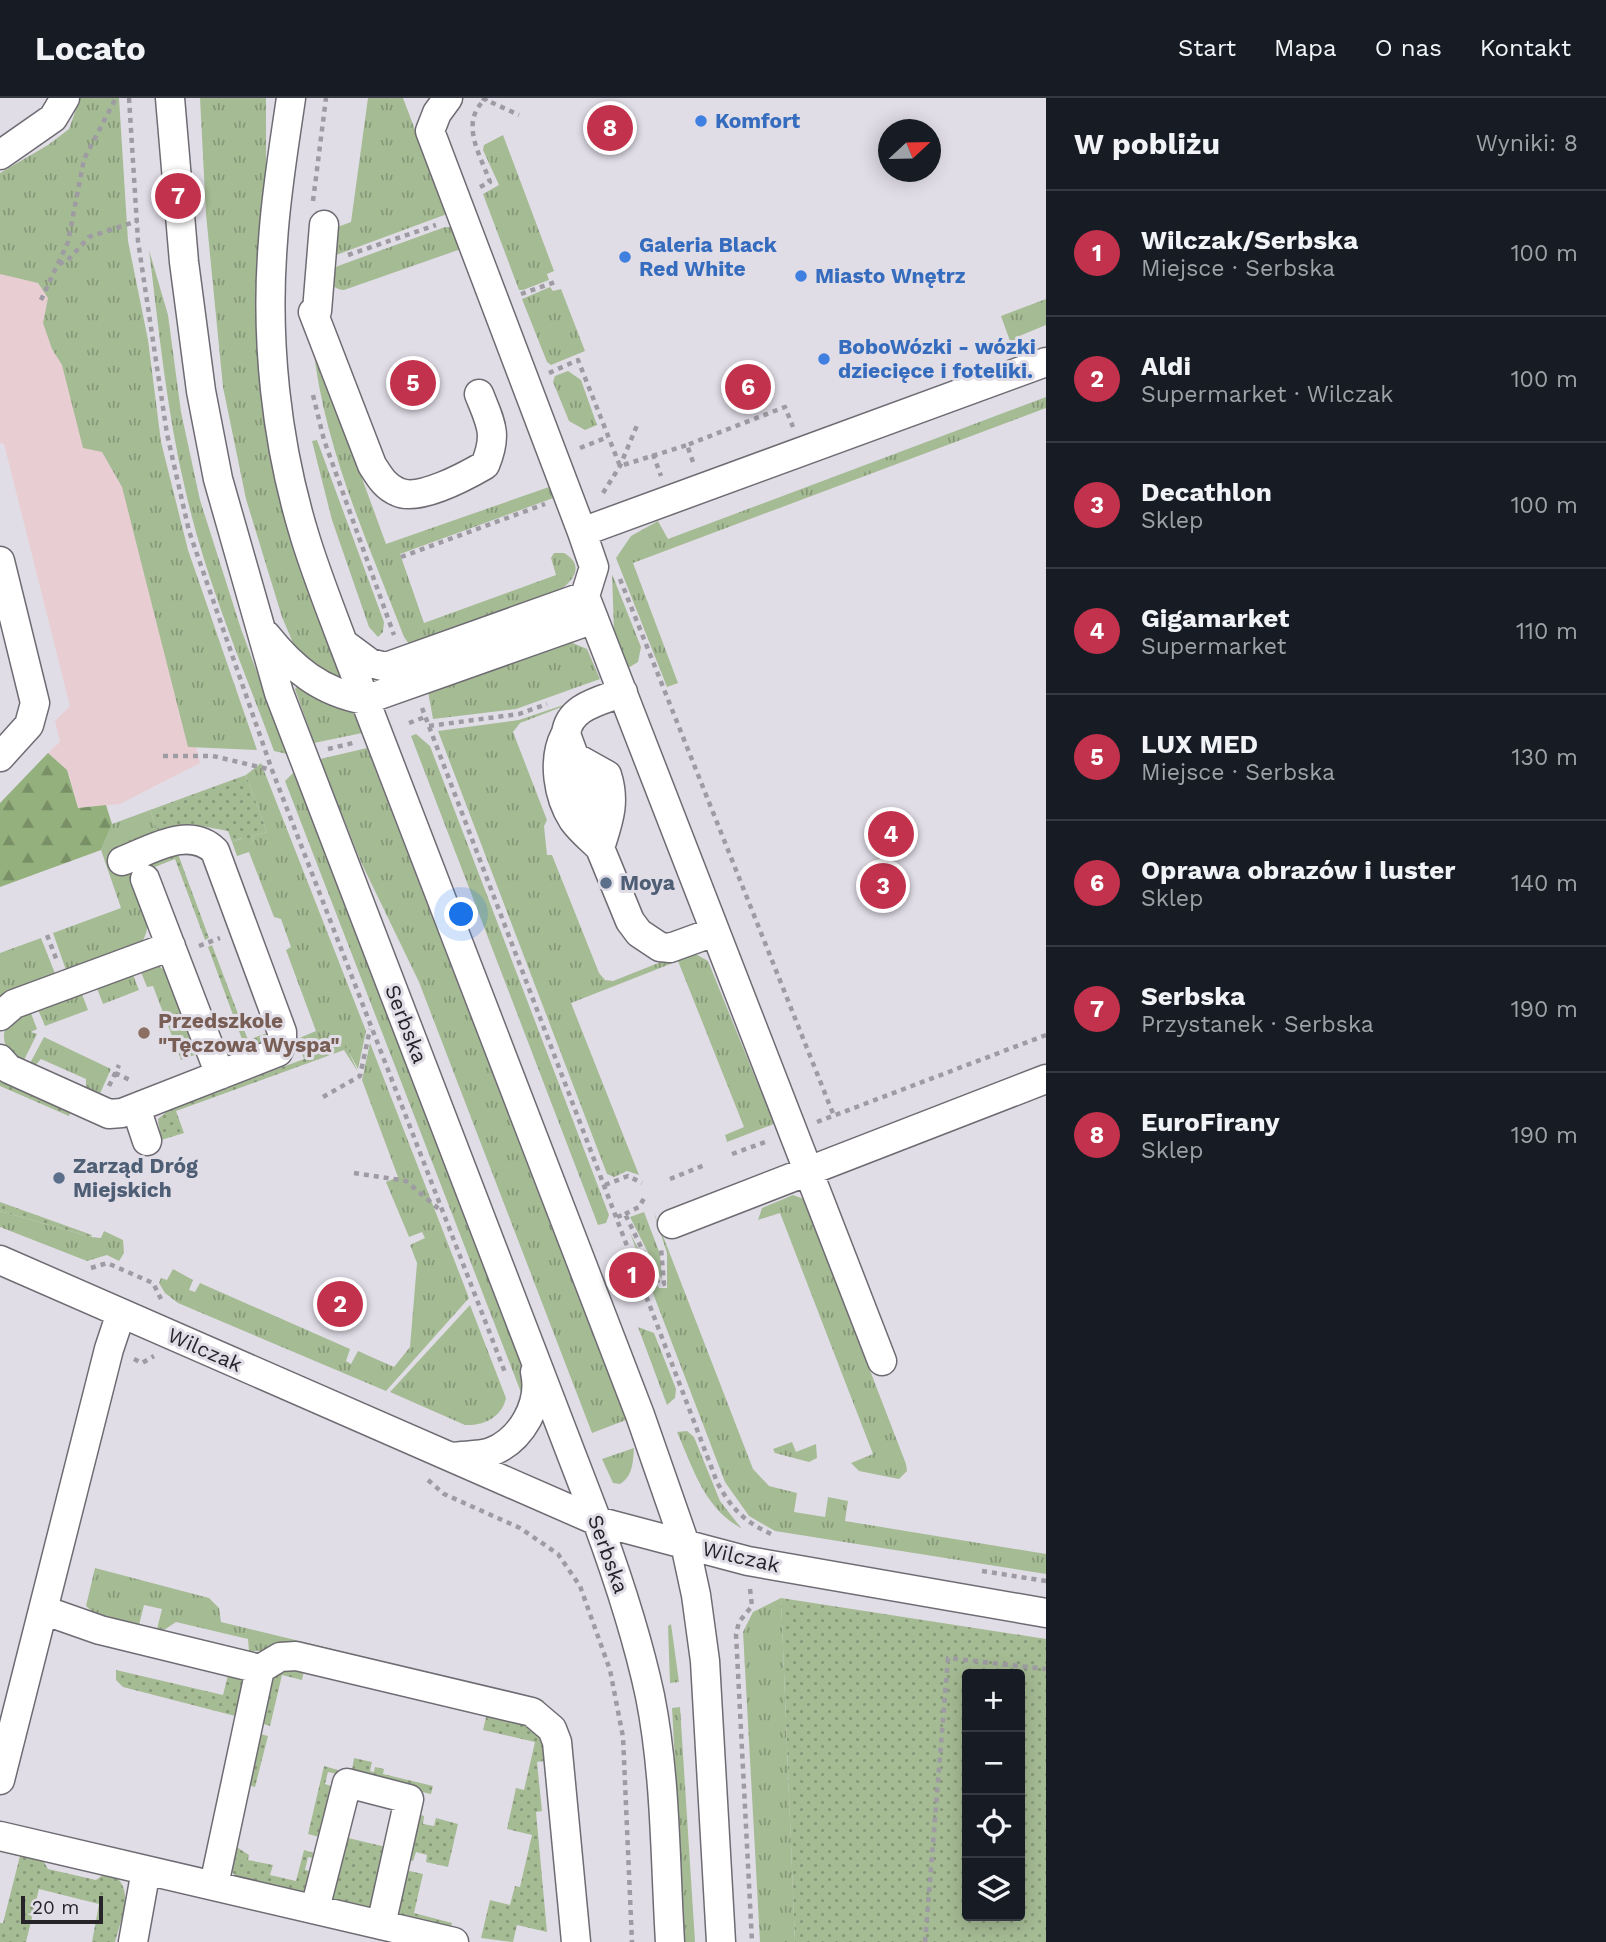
<!DOCTYPE html>
<html lang="pl">
<meta charset="utf-8">
<style>
body{margin:0;font-family:"Work Sans",sans-serif;background:#242831;color:#f1f3f6}
.controls{position:absolute;right:21px;bottom:21px;display:grid;overflow:hidden;border-radius:7px;box-shadow:0 4px 18px #0003}
.controls button{width:63px;height:63px;display:grid;place-items:center;padding:0;border:0;border-bottom:2px solid #363941;background:#171b24;color:#f1f3f6;font:35px sans-serif}
.compass{position:absolute;left:878px;top:21px;width:63px;height:63px;border-radius:50%;background:#171b24;box-shadow:0 4px 18px #0003;rotate:68deg}
.scale{position:absolute;left:21px;bottom:18px;width:82px;box-sizing:border-box;padding-left:7px;border:4px solid #262428;border-top:0;font-size:19px;line-height:24px;white-space:nowrap;color:#262428;-webkit-text-stroke:5px #e1dde7;paint-order:stroke}
.you{position:absolute;left:462px;top:817px;width:24px;height:24px;margin:-18px;border:5px solid #fff;border-radius:50%;background:#1a73e8;box-shadow:0 0 0 10px #1a73e833}
.badge{display:grid;place-items:center;width:46px;height:46px;border-radius:50%;background:#c2324d;color:#fff;font-size:23px;font-weight:700}
.pin{position:absolute;translate:-50% -50%;border:4px solid #fff;box-shadow:0 2px 7px #0006}
.list{margin:0;padding:0;list-style:none}
h2{display:flex;justify-content:space-between;align-items:center;height:91px;margin:0;padding:0 28px;font-size:30px}
h2 small{font-size:23px;font-weight:400;color:#9ea1a6}
.list li{display:grid;grid-template-columns:46px 1fr auto;gap:21px;align-items:center;box-sizing:border-box;height:126px;padding:0 28px;border-top:2px solid #363941}
.list b{display:block;font-size:26px;white-space:nowrap}
.list p{margin:0;font-size:23px;white-space:nowrap;color:#9ea1a6}
.list em{font-size:23px;font-style:normal;color:#9ea1a6}
.icon{flex:none;width:38px;height:38px;fill:none;stroke:currentColor;stroke-width:2;stroke-linecap:round;stroke-linejoin:round}
.map{position:relative;flex:none;width:1046px;height:1844px;overflow:hidden}
header{display:flex;align-items:center;gap:42px;box-sizing:border-box;height:98px;padding:0 35px;background:#171b24;border-bottom:2px solid #363941}
header strong{font-size:33px}
nav{display:flex;gap:38px;margin-inline-start:auto;font-size:24px}
main{display:flex}
aside{flex:1;background:#171b24}
.map>svg:first-child{display:block}
.industrial{fill:#e8ced2}
.grass{fill:url(#grass-tufts)}
.forest{fill:url(#forest-firs)}
.park{fill:url(#park-dots);fill-rule:evenodd}
.lines{fill:none;stroke-linecap:round;stroke-linejoin:round}
.minor-casing{stroke:#6f6b73;stroke-width:31}
.path{stroke:#9e9ba3;stroke-width:4.5;stroke-dasharray:5 5;stroke-linecap:butt}
.minor{stroke:#fff;stroke-width:28}
.shop-dot{fill:#3f7fe0;stroke:#e1dde7;stroke-width:2.5}
.service-dot{fill:#5c6f8a;stroke:#e1dde7;stroke-width:2.5}
.education-dot{fill:#8d6e63;stroke:#e1dde7;stroke-width:2.5}
.labels{text-anchor:middle;stroke-width:6;stroke-linejoin:round;paint-order:stroke}
.shop-label{font-size:21px;font-weight:bold;fill:#366cbe;stroke:#e1dde7;text-anchor:start}
.service-label{font-size:21px;font-weight:bold;fill:#4e5e75;stroke:#e1dde7;text-anchor:start}
.education-label{font-size:21px;font-weight:bold;fill:#785e54;stroke:#e1dde7;text-anchor:start}
.street-label{font-size:21px;fill:#262428;stroke:#e1dde7}
</style>
<header>
<strong>Locato</strong>
<nav><a>Start</a><a>Mapa</a><a>O nas</a><a>Kontakt</a></nav>
</header>
<main>
<div class="map">
<svg width="1046" height="1844" viewBox="0 0 1046 1844">
<defs>
<pattern id="grass-tufts" width="24" height="20" patternUnits="userSpaceOnUse" patternTransform="scale(1.75)"><rect width="24" height="20" fill="#a5bb94"/><path d="M3 7l-1-3M5 7V3M7 7l1-3M15 17l-1-3M17 17v-4M19 17l1-3" fill="none" stroke="#869879"/></pattern>
<pattern id="forest-firs" width="22" height="20" patternUnits="userSpaceOnUse" patternTransform="scale(1.75)"><rect width="22" height="20" fill="#94b07d"/><path d="M5 1l3.5 6h-7zM16 11l3.5 6h-7z" fill="#798f66"/></pattern>
<pattern id="park-dots" width="8" height="8" patternUnits="userSpaceOnUse" patternTransform="scale(1.75)"><rect width="8" height="8" fill="#a5bb94"/><path d="M2 2h.1M6 6h.1" fill="none" stroke="#869879" stroke-width="1.8" stroke-linecap="round"/></pattern>
</defs>
<rect width="100%" height="100%" fill="#e1dde7"/>
<path class="industrial" d="M0,166l36,12 26,22 67,185 71,280 -80,41 -42,4 -11,-38 -19,-17 12,-11 -5,-21 15,-15 -66,-262 -4,-1z"/>
<path class="grass" d="M80,0h39l9,143 20,99 13,102 27,108 69,200 -69,-3 -66,-260 -20,-35 -19,-4 -21,-83 -10,-16 -9,-26 5,-25 -10,-15 -38,-9v-101l48,-28 21,-16z
M200,0h66v82l25,357 49,138 -2,4 -42,-29 -14,-33 -36,-118 -23,-112 -17,-173z
M368,0h35l44,116 -119,44 4,-29 19,-7z
M503,37l51,136 -7,3 2,6 -26,10h-4l-36,-96 16,-9 -16,-35 1,-5z
M445,129h7l9,22 -117,41c-11,-1 -15,-7 -18,-17l12,-7z
M149,152l19,65 13,97 19,88 41,129 46,125 -13,-3c-31,-84 -68,-170 -88,-258 -19,-79 -27,-162 -37,-243z
M550,189l3,4 8,-2 24,62 -34,14 -4,-3 -25,-63z
M1046,201v26l-29,12 8,19 -10,-1 -14,-39z
M313,246l73,200 166,-58 4,11 -156,57 24,69 132,-48 -5,-17 3,-5h10c24,14 6,32 -11,41l-144,50 -5,-7c-36,-95 -81,-191 -91,-293z
M568,273l13,9 16,45 -12,5 -16,-9 -16,-39 2,-6z
M1046,299v11l-413,155 45,120 -11,4 -51,-129 15,-22 27,-15 10,18z
M317,342l67,182 -1,10 -5,5 -9,-10 -37,-107 -20,-79z
M612,476l29,73 -3,15 -10,6 -14,-37z
M568,543l19,8 13,30 -84,30 -83,10 -5,-28z
M297,587l56,27 9,21 -48,10 -19,-54z
M593,597l-73,28 -7,9 34,88 -3,6 3,29h5l47,118 6,7 8,1 68,-27 11,-2 16,9 66,163 -47,18 -2,-7 19,-8 -66,-166 -107,42 68,172 -12,-4 -13,6 -7,-3 -169,-443 81,-11z
M416,636l14,12 179,469 -3,8 -8,2 -187,-489z
M367,650l259,672 -34,13 -173,-451 -59,-122 -40,-101z
M261,665l105,268 -8,38 -13,-24 -41,14 -7,-20 19,-8 -30,-81 5,-3 -10,-28 -7,-2 -25,-65 -12,4 -5,-14 11,-4 2,6 8,-2 -1,-6 15,-4 -21,-57z
M294,674l224,584 4,12v27l-237,-614z
M150,712l9,24 -46,18 8,24h11c7,21 25,49 8,68l-73,29 -14,-40 68,-25 -20,-58 11,-26z
M41,840l15,38 -56,24v-47z
M157,867l9,6 31,83 -16,6 -28,-74 -6,1 -8,-20z
M131,872l8,20 -36,14 -8,-21z
M80,891l8,21 -43,16 -9,-21z
M29,910l8,21 -6,3 6,2 -15,30c-13,-12 -21,-18 -17,-36z
M44,939l67,32 -13,29 -12,-6v-13l-45,-20 -9,10 -4,-2z
M370,945l99,255 -83,93 -208,-88 -13,-10 -6,-10 2,-5 6,2 6,-11 20,11 -4,10 6,2 5,-9 150,66 -4,12 5,3 7,-13 36,16 16,-20 7,-84 -7,-18 15,-7 -3,-6 -13,5 -23,-55 12,-5 -36,-97z
M793,1097l11,4 102,265 1,7 -8,8 -40,-8 -8,-8 22,-9 -93,-241 -22,7 4,-12z
M653,1112l100,259 16,17 28,7 -3,19 31,5 3,-20 20,4 -3,20 201,33v20l-271,-43 -26,-15 -24,-34 -95,-249 29,55h8v-35z
M0,1113l91,26 10,1 3,-7 19,9 1,13 -5,8 -12,-6 -20,6 -87,-34z
M644,1114l16,42 2,26 -32,-63z
M470,1207l36,93c-4,19 -22,28 -41,27l-75,-33z
M638,1229l16,6 22,56 -1,9 -8,7z
M687,1333l7,6 26,64 21,27c-37,-20 -48,-60 -64,-96z
M792,1344l4,10 20,-8 1,14 -8,4 -34,-9 -2,-4z
M634,1350c-1,14 -1,28 -14,36l-7,-1 -11,-24z
M95,1470l114,30 10,10 2,14 322,78 3,6 -279,-55h-18l-1,-12 -72,-17 -12,8 -7,-1 5,-20 -18,-4 -5,20 -42,-9 -11,-10z
M781,1500l14,344h-35l-17,-310 10,-20z
M671,1526l8,58 -9,1 -2,-57z
M680,1609l15,235h-10l-13,-234z"/>
<path class="forest" d="M48,655l19,17 11,38 28,-3 6,19 -11,26 -101,37v-84z"/>
<path class="park" d="M246,677l21,57 -15,4 1,6 -8,3 -3,-7 -10,4 -4,-11 -37,-7 -32,10 -9,-24z
M178,756l31,84 -4,2 -30,-81 -43,17h-11z
M212,847l36,95 19,-7v9l-35,15 -9,-7 20,-8 -35,-95z
M345,946l13,28 -14,-22 -168,61 8,22 -23,7 -3,-21 13,-11z
M0,977l72,33 -3,8 -69,-30z
M0,1104l92,33 -1,2 -91,-26z
M781,1500l265,41v303h-251zM967,1576h53v242h-53z
M305,1568l-3,14 -20,-5 -12,51 -9,-3 8,-41 10,-14z
M116,1572l107,25 6,-24 13,5 3,6 -6,35 -116,-30 -7,-7z
M488,1611l43,10 21,41 -15,2 5,49 -6,1 11,120 -30,-7 -4,17 -32,-4 9,-38 20,5 5,-19 5,1 12,-52 -25,-6 9,-41 8,2 11,-48 -52,-12z
M260,1636l8,2 -13,51 -7,-2z
M354,1660l18,4 -2,9 4,1 1,-5 9,2 -1,5 50,12 -2,8 -80,-18z
M324,1668l14,4 -1,4 -9,-2 -3,12 9,3 -14,50 -12,-3z
M418,1716l6,2 -1,8 11,2 2,-8 22,6 -10,43 -22,-5 1,-7 -11,-3 -3,9 -5,-1z
M344,1739l42,10 -15,61 -3,1 -35,-8 -1,-3z
M235,1748l14,9 -1,5 25,5 -3,10 26,6 8,-31 13,4v5l-9,-2 -3,13 9,2 -9,23 -69,-18 -6,-8z
M21,1754l20,5 7,12 48,11 11,-8c31,12 14,46 8,70h-23l7,-38 -60,-15 -13,53h-26v-19h3z
M405,1772l18,4 -9,39 38,10 -2,7 -54,-14z"/>
<g class="lines">
<defs>
<path id="minor" d="M170,0l14,164 17,129 17,88 61,214 318,828c21,57 40,114 53,175 16,80 15,165 20,246
M291,0c-7,48 -15,95 -18,143 -8,98 3,202 32,296 11,36 25,71 38,106l297,772 45,129 11,51 9,66 16,281
M448,0l-11,15 -7,18 152,401 12,35 -9,29 297,765
M0,57l53,-37 12,-20
M317,213l7,-86
M313,214l59,153c7,11 13,22 26,27 21,10 68,-16 87,-27 13,-31 6,-41 -6,-71
M582,434l464,-170
M0,463l35,142 -6,22 -29,32
M266,537c27,34 55,57 99,65l229,-81
M343,545l27,20 16,4 199,-71
M623,594c-22,9 -54,14 -57,42l26,71 8,43 30,73 9,12 21,14 10,1 44,-16
M565,637c-13,25 -7,62 8,85 7,10 18,19 27,28 8,-26 16,-45 7,-73l-34,-19
M145,781l75,196
M0,918l14,-12 157,-58
M0,961l9,10 100,45 13,-1 156,-61 4,-9v-11l-67,-181c-26,-26 -64,-1 -93,10
M136,1010l11,33
M672,1126l374,-145
M0,1162l597,261 151,40 298,52
M452,1359c13,-2 27,-1 39,-5 31,-12 51,-49 44,-80
M43,1512l57,20 160,39 -46,216
M260,1571l20,-12 16,-1 236,56 20,17 5,13 19,200
M0,1682l109,-431 12,-36
M0,1738l454,106
M315,1811l32,-126 62,16 -28,126
M133,1844l13,-72"/>
</defs>
<use href="#minor" class="minor-casing"/>
<path class="path" d="M129,0l9,143 29,193 22,97 83,239 234,605
M482,0l37,17
M480,89l10,-5c-10,-28 -32,-61 -3,-84
M313,103l13,-103
M348,157l88,-30
M59,166l9,-4 21,-23 48,-16
M521,196l37,-13
M41,202l27,-58 16,-83 32,-61
M549,275l29,-13 42,106 67,-21
M313,297l11,45 70,195
M580,350l28,-11
M653,356l8,22
M693,364l-6,-17 98,-38 8,20
M603,395l17,-27 18,-43
M401,459l144,-53
M620,481l214,537
M422,610l295,774c15,28 28,40 56,53
M409,625l16,-6
M429,628l90,-12 28,-10
M328,651l25,-6
M163,658h50l59,14
M47,837l10,26
M199,848l21,-8
M115,975l15,7
M109,988l10,-21
M323,999l37,-21 10,-47
M817,1024l229,-87
M732,1056l36,-13
M354,1075l52,8 34,29
M670,1081l37,-15
M605,1087l23,-9 14,7
M625,1116l14,-7 7,-12
M617,1119l8,-3 34,70h5l-3,-36
M91,1170l16,-5 46,20 8,16
M134,1261l8,4 12,-7
M428,1382l16,14 76,34 38,26 22,32 30,84 13,67 9,205
M982,1473l64,10
M750,1491l2,17 -13,16 -3,12 16,308
M925,1844l23,-284 98,11"/>
<use href="#minor" class="minor"/>
</g>
<g class="shop-dot">
<circle cx="701" cy="23" r="7"/>
<circle cx="625" cy="159" r="7"/>
<circle cx="801" cy="178" r="7"/>
<circle cx="824" cy="261" r="7"/>
</g>
<g class="service-dot">
<circle cx="606" cy="785" r="7"/>
<circle cx="59" cy="1080" r="7"/>
</g>
<circle class="education-dot" cx="144" cy="935" r="7"/>
<g class="labels">
<g class="shop-label">
<text x="715" y="30">Komfort</text>
<text x="639" y="154">Galeria Black<tspan x="639" dy="24">Red White</tspan></text>
<text x="815" y="185">Miasto Wnętrz</text>
<text x="838" y="256">BoboWózki - wózki<tspan x="838" dy="24">dziecięce i foteliki.</tspan></text>
</g>
<g class="service-label">
<text x="620" y="792">Moya</text>
<text x="73" y="1075">Zarząd Dróg<tspan x="73" dy="24">Miejskich</tspan></text>
</g>
<g class="education-label">
<text x="158" y="930">Przedszkole<tspan x="158" dy="24">"Tęczowa Wyspa"</tspan></text>
</g>
<g class="street-label">
<text transform="translate(406 926) rotate(69)" y="7">Serbska</text>
<text transform="translate(205 1252) rotate(24)" y="7">Wilczak</text>
<text transform="translate(608 1456) rotate(70)" y="7">Serbska</text>
<text transform="translate(741 1459) rotate(13)" y="7">Wilczak</text>
</g>
</g>
</svg>
<div class="controls">
<button>+</button>
<button>−</button>
<button><svg class="icon" aria-label="locate" viewBox="0 0 24 24"><circle cx="12" cy="12" r="6"/><path d="M12 2v4M12 18v4M2 12h4M18 12h4"/></svg></button>
<button><svg class="icon" aria-label="layers" viewBox="0 0 24 24"><path d="M12 4l9 5-9 5-9-5zM3 14l9 5 9-5"/></svg></button>
</div>
<svg class="compass" viewBox="-18 -18 36 36"><path d="M0-13l5 13h-10z" fill="#e53935"/><path d="M0 13l5-13h-10z" fill="#9ea1a6"/></svg>
<div class="scale">20 m</div>
<div class="you"></div>
<div class="pin badge" style="left:632px;top:1177px">1</div>
<div class="pin badge" style="left:340px;top:1206px">2</div>
<div class="pin badge" style="left:883px;top:788px">3</div>
<div class="pin badge" style="left:891px;top:736px">4</div>
<div class="pin badge" style="left:413px;top:285px">5</div>
<div class="pin badge" style="left:748px;top:289px">6</div>
<div class="pin badge" style="left:178px;top:98px">7</div>
<div class="pin badge" style="left:610px;top:30px">8</div>
</div>
<aside>
<h2>W pobliżu<small>Wyniki: 8</small></h2>
<ul class="list">
<li><span class="badge">1</span><div><b>Wilczak/Serbska</b><p>Miejsce · Serbska</p></div><em>100 m</em></li>
<li><span class="badge">2</span><div><b>Aldi</b><p>Supermarket · Wilczak</p></div><em>100 m</em></li>
<li><span class="badge">3</span><div><b>Decathlon</b><p>Sklep</p></div><em>100 m</em></li>
<li><span class="badge">4</span><div><b>Gigamarket</b><p>Supermarket</p></div><em>110 m</em></li>
<li><span class="badge">5</span><div><b>LUX MED</b><p>Miejsce · Serbska</p></div><em>130 m</em></li>
<li><span class="badge">6</span><div><b>Oprawa obrazów i luster</b><p>Sklep</p></div><em>140 m</em></li>
<li><span class="badge">7</span><div><b>Serbska</b><p>Przystanek · Serbska</p></div><em>190 m</em></li>
<li><span class="badge">8</span><div><b>EuroFirany</b><p>Sklep</p></div><em>190 m</em></li>
</ul>
</aside>
</main>
